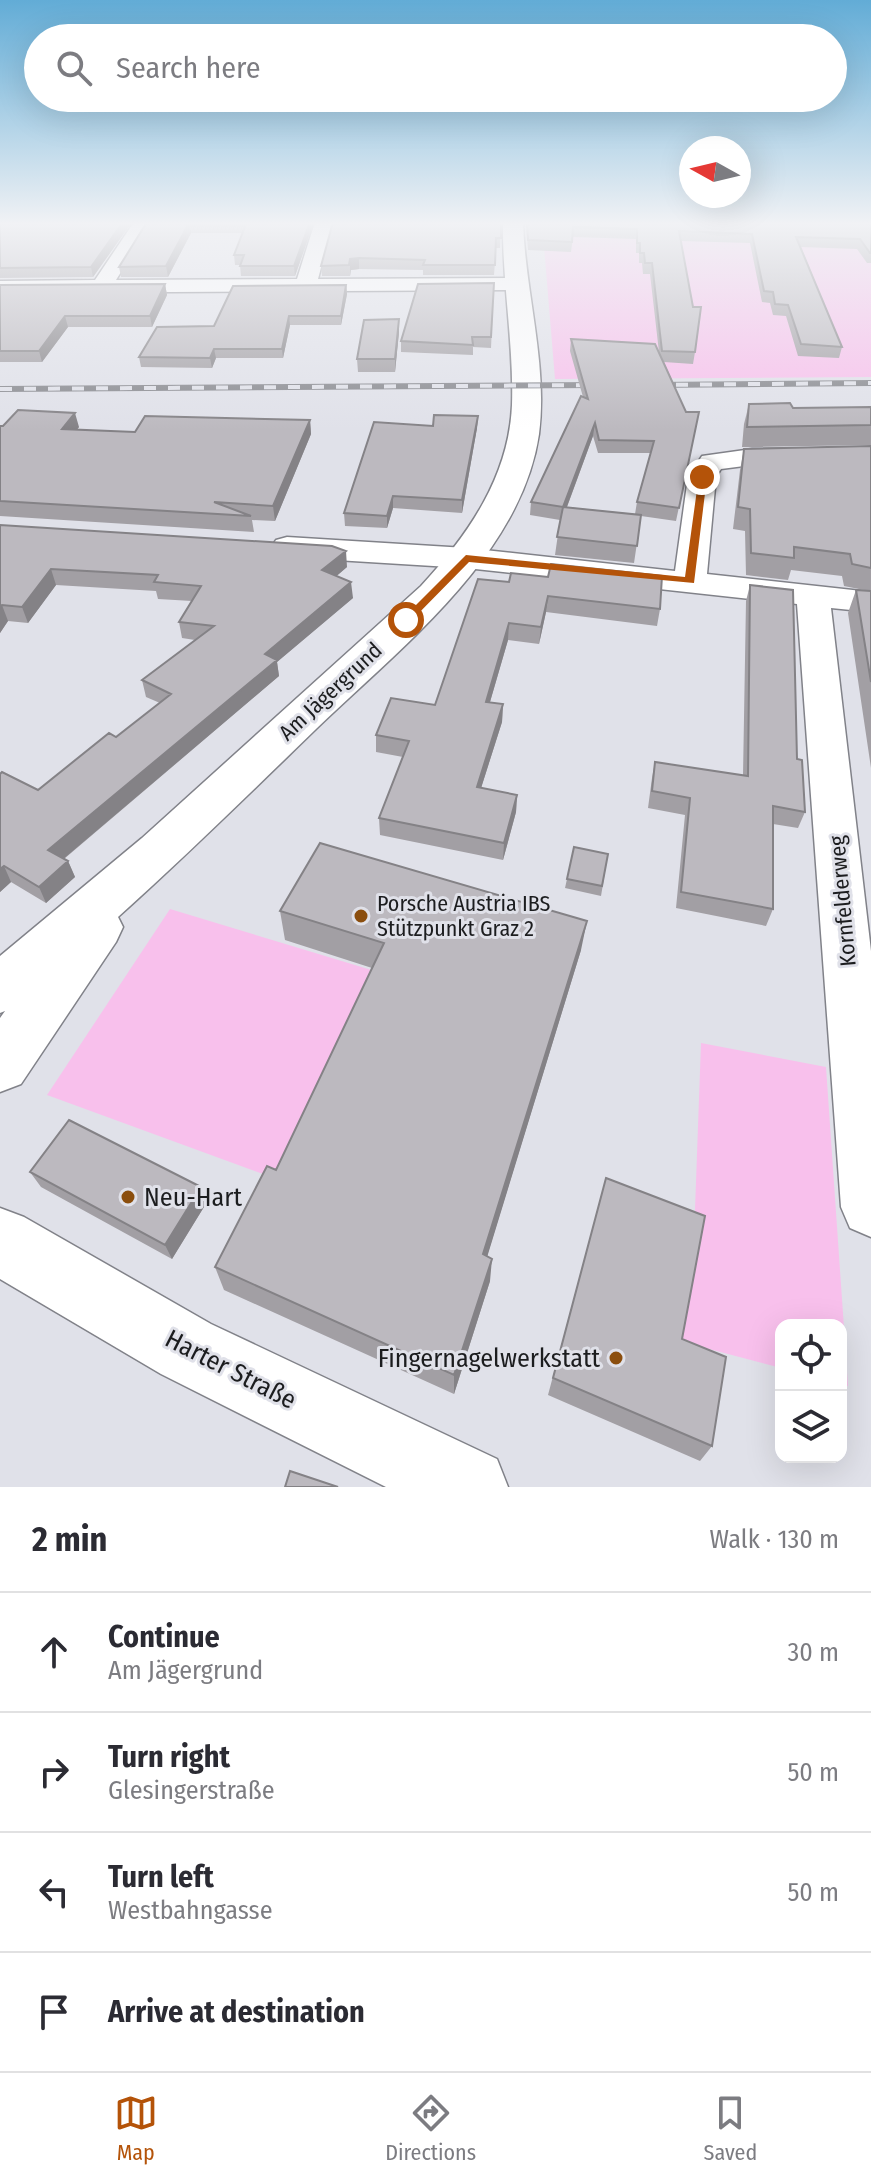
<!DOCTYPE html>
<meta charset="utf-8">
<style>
body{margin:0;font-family:"Fira Sans Condensed",sans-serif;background:#f7f7f7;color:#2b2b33}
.controls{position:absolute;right:24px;bottom:24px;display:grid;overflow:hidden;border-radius:16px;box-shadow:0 8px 32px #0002}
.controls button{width:72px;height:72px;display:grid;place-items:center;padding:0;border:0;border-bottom:2px solid #e1e1e2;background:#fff;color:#2b2b33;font:40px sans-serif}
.compass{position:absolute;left:679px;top:136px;width:72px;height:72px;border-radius:50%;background:#fff;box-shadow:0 8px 32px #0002;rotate:278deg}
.stop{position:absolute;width:24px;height:24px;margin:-18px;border:6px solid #b45309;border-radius:50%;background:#fff}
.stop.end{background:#b45309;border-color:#fff;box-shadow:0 2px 8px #0008}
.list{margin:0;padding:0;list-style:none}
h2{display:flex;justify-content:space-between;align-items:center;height:104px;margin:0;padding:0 32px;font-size:34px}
h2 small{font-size:26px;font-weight:400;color:#7c7c81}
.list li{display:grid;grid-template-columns:52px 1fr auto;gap:24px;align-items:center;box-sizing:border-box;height:120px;padding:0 32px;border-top:2px solid #e1e1e2}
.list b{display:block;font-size:30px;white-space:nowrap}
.list p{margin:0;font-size:26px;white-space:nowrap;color:#7c7c81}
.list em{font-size:26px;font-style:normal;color:#7c7c81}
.icon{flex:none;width:44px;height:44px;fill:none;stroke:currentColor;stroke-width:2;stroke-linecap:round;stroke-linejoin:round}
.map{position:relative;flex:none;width:871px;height:1487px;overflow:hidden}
.search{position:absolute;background:#fff;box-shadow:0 8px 32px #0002;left:24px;right:24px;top:24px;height:88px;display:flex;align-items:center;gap:20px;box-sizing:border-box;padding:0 28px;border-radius:44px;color:#7c7c81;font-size:30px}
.sheet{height:584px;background:#fff}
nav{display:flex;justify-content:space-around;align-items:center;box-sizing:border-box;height:112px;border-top:2px solid #e1e1e2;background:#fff;font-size:22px;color:#7c7c81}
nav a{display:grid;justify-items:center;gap:4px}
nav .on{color:#b45309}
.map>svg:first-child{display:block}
.green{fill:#f8c0ec}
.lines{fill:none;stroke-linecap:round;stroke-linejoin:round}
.minor-casing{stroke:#818289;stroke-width:3}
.secondary-casing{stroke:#818289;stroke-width:3}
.minor{fill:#fff;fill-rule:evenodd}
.secondary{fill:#fff;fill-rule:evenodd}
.rail-casing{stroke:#87888e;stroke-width:6}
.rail{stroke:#e0e1e9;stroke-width:4;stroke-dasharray:12;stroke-linecap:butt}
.wall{fill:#a29fa4;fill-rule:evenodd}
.shaded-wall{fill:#848286}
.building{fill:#bcb9bf;stroke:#848286;stroke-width:2}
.route{fill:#b45309}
.poi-dot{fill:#8b4e0e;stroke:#e0e1e9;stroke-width:3}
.labels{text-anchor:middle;stroke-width:6;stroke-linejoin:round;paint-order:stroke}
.street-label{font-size:22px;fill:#1c1d1f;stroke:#e0e1e9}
.poi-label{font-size:22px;fill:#1c1d1f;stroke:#e0e1e9;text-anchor:start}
.near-poi-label{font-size:26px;fill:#1c1d1f;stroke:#e0e1e9;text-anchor:start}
.near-street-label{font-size:26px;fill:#1c1d1f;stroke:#e0e1e9}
</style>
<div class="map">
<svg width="871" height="1487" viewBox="0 0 871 1487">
<rect width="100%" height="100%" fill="#e0e1e9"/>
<path class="green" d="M542,222h329v155l-316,2z
M170,909l208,63 -96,209 -235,-86z
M701,1043l125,24 22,319 -7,-2v-59h-60v43l-106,-28 19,-103z"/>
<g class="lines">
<defs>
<path id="minor" d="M134,222h18l-36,58 181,-1 18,-57h18l-15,57 197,-1 10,6 -10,6 -515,3v-12l95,-1z
M871,448v16l-119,1 -31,4 -5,8 -9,97 164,18v20l-40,-4 40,343v286l-21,-9 -9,-21 -44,-603 -331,-36 -179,-11 -11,-3 -5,-7 5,-7 11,-3 179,11 209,23 13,-94 14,-21 50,-7z"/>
<path id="secondary" d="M503,222h20c2,70 25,142 16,212 -18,122 -139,214 -223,295 -65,63 -130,127 -198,188l5,10 -7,15 -95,142 -21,8v-74l5,-7 -5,2v-57l142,-118 279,-252c47,-51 88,-109 91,-181 2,-61 -10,-122 -9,-183z
M0,1208l24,9 187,107 286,135 11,28h-122l-225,-113 -161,-95z"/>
</defs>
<use href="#minor" class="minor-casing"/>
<use href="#secondary" class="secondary-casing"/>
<use href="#minor" class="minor"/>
<use href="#secondary" class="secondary"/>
<defs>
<path id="rail" d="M652,385l219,-2
M0,389l600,-4"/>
</defs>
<use href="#rail" class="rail-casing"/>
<use href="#rail" class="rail"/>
</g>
<path class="wall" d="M0,222h132l-39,55 -93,1z
M147,222h167l-19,54h-54l-1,-11h-5l-1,-10 8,-22h-51l-23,44h-47l-2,-10z
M501,222l-1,26h-4l-2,27h-71v-5l-64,-1 -8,1 -1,6h-28l-1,-10z
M526,222h345v41h-4l-10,-14 -56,-2 41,100 -3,11 -41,-2 -12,-40 -13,-1 -3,-12 -8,-1 -12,-59 -69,-2 14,111 -2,12 -29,-2 22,50h13l-23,109 -35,-5 -7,47 -79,-8 5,-35 -30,-5 1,-13 52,-105 -13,-46 1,-12 88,13 -9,-78h-7l-1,-11h-3v-10h-3v-14l-63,-2 -2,15 -43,-2zM593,436l5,17h53l-14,49 -2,12 -68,-7z
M494,283l-3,65 -18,-1v8l-72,-3v-11z
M165,284l2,11 -15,32h-84l-26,35h-42v-77z
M346,285l1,9 -6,31h-51l-7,33h-67l-4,10 -71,-1 -2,-10 75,-31z
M399,319v13l-4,40h-37l-1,-13z
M749,404l44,4 78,-1v38l-129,2 2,-23z
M478,416l-1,12 -15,85 -69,-5 -6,20 -42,-2 -1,-13 89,-87z
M310,420l1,14 -36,87 -23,-1 2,12 -254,-16v-90l79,1 -3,3 59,2z
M871,446v322l-23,-155 8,-23 13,1 -25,-5 -2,-10 -51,-6 -3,10 -42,-5 -1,-44 -12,-2 7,-59 4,-21z
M0,525l347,42 -11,9 17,22 -76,64 2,14 -215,183 4,2 7,16 -29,26 -35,-21 -11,10v-118l38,16 78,-53 44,-34 -14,-6 -4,-17 53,-40 -13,-2 -3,-16 13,-21 -34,-2 -2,-8 -100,-6 -28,38 -20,-2 -8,12z
M478,579l182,30 -3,17 -111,-14 -7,32 -31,-4 -18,62 13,2 -1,18 -21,66 36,7 -1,17 -13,48 -123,-25 -1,-17 24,-61 -27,-5v-17l59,-30z
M750,585l47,174 8,53 -7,16 -25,-4v85l-7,17 -90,-18 9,-93 -37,-7 4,-30 3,-16 88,14 3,-175z
M608,854l-7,42 -36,-8 2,-9z
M280,911l301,39 -94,306 3,25 -36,113 -230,-104 -9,-23 61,-97 96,-202 -87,-28z
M30,1172l177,30 -35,57 -131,-72z
M600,1200l82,139 30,107 -12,15 -152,-66z"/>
<path class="shaded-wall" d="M123,222h9l-39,55 -2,-10z
M310,222h4l-19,54 -1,-10z
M189,223l2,10 -23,44 -2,-11z
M359,258v11l-8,1 -1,6v-17z
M165,284l2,11 -15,32 -2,-11z
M346,285l1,9 -6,31v-9z
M65,316l3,11 -26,35 -3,-11z
M289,316l1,9 -7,33 -1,-9z
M399,319v13l-4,40v-13z
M214,349l2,9 -4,10 -2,-10z
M75,413l4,14 -13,17 -4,-15z
M478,416l-1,12 -15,85v-13z
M310,420l1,14 -36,87 -2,-15z
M595,423l-2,13 -31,84 1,-13z
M393,496v12l-6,20v-12z
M346,551l1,16 -23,20 -2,-17z
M51,569l5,16 -28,38 -6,-16z
M351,582l2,16 -76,64 2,14 -224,190 -7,-16 217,-196z
M548,596l-2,16 -7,32 2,-17z
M2,605l6,16 -8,12v-25z
M509,623l-1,17 -23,79 1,-17z
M503,704l-1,18 -26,82 1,-17z
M517,795l-1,17 -13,48 1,-17z
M68,861l7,16 -29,26 -7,-16z
M4,866l7,16 -11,10v-23z
M587,921l-6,29 -100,327 2,-23z
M201,1187l6,15 -35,57 -7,-14z
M492,1259l-2,22 -36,113v-19z"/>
<path class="building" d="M0,222h123l-32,45 -91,1z
M147,222h163l-16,44h-54l4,-11h-10l12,-31 -57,-1 -23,43 -47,1z
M333,222h168v16h-5l-1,27h-72l2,-5 -66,-2 -9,1 -1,6 -28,1z
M527,222h344v31h-1l-10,-14 -64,-2 46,110 -41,-3 -13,-39 -13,-1 -2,-12 -9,-1 -12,-57 -73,-3 14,76h8l-6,45 -33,-1 -10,-88h-7l-1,-10h-4v-10h-3v-14l-64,-2 -1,15 -44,-2z
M494,283l-3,54h-19l1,8 -72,-4 17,-57z
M165,284l-15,32h-85l-26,35h-39v-66z
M346,285l-5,31h-52l-7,33h-68l-4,9 -71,-1 18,-30 57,-1 19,-40z
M399,319l-4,40h-38l7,-39z
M571,339l84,5 31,68h13l-20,96 -42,-6 17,-61 -55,-1 -4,-17 -32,84 -32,-5 50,-106 7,3z
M790,403l3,5 78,-1v18l-124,2 2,-23z
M18,410l57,3 -13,16 73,3 10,-16 165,4 -37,86 -59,-4 37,14 -251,-15v-75h3z
M434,415l44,1 -16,84 -69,-4 -6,20 -43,-3 30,-91 59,4z
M871,446v122l-19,-4 -2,-10 -56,-7v11l-43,-5 -1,-44 -12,-2 6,-58z
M563,507l78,8 -4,31 -80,-9z
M0,525l332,21 14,5 -24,19 29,12 -86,72 12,6 -229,190 20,11 -29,26 -35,-21 -4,3v-95l2,-2 36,18 71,-57 7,4 55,-43 -29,-14 72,-54 -35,-4 22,-36 -47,-4 4,-7 -107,-6 -29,38 -20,-2 -2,3z
M551,564l111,12 -2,33 -112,-13 -7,31 -32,-4 -23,79 17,2 -26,83 40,8 -13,48 -125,-25 30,-77 -33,-6 15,-37 44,7 43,-126 31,3 2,-9 37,4z
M750,585l43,5 4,169 5,1 3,52 -32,-6v103l-92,-17 9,-94 -38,-7 3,-29 93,14z
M856,590l15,1v91z
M320,843l267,78 -104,333 9,5 -38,116 -239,-108 52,-101 9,4 108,-227 -104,-32z
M574,847l34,7 -6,32 -35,-7z
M69,1120l132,67 -36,58 -135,-73z
M606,1178l99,38 -23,123 44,18 -14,89 -159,-68z
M290,1471l48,16h-53z"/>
<linearGradient id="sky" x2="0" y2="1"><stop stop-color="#62acd6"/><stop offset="0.52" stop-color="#f1f2f5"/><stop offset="1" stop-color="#f1f2f5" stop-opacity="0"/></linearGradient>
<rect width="871" height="430" fill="url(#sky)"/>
<path class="route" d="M699,475l8,2 -13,106 -225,-21 -59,60 -9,-2 65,-65 219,22z"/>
<g class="poi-dot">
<circle cx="361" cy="916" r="8"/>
<circle cx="128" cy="1197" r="8"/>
<circle cx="616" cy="1358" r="8"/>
</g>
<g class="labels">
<g class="street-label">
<text transform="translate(330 691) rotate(-43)" y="8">Am Jägergrund</text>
<text transform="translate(842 901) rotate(-95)" y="8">Kornfelderweg</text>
</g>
<g class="poi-label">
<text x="377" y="911">Porsche Austria IBS<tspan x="377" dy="25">Stützpunkt Graz 2</tspan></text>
</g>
<g class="near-poi-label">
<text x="144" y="1206">Neu-Hart</text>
<text x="600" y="1367" text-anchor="end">Fingernagelwerkstatt</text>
</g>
<g class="near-street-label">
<text transform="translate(231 1369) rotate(27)" y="9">Harter Straße</text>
</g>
</g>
</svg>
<div class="controls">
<button><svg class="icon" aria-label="locate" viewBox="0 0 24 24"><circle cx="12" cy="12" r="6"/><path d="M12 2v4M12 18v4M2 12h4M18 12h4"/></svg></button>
<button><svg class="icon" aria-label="layers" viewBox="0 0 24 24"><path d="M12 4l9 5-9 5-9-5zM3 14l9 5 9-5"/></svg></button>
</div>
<svg class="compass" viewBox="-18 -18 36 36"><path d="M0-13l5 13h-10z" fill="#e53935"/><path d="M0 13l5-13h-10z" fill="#7c7c81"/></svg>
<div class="stop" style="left:406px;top:620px"></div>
<div class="stop end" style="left:702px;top:477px"></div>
<div class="search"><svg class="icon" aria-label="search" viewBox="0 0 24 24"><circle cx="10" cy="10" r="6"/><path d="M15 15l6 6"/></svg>Search here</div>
</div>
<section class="sheet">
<h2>2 min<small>Walk · 130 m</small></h2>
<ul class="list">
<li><svg class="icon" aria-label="ahead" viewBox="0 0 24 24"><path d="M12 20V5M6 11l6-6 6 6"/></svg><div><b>Continue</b><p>Am Jägergrund</p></div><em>30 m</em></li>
<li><svg class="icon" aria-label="right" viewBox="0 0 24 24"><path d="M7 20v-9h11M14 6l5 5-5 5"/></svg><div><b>Turn right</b><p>Glesingerstraße</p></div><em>50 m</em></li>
<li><svg class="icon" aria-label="left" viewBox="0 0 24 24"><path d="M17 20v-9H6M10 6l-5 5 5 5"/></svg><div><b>Turn left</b><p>Westbahngasse</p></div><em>50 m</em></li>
<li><svg class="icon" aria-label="arrive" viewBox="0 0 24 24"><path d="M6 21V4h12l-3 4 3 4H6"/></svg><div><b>Arrive at destination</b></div></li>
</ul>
</section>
<nav>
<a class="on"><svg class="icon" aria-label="map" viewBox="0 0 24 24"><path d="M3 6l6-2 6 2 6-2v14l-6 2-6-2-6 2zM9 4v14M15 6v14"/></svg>Map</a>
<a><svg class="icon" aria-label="directions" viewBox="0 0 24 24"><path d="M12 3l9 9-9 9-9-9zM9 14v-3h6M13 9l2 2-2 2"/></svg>Directions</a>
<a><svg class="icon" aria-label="saved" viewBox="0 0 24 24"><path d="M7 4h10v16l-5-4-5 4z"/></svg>Saved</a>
</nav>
